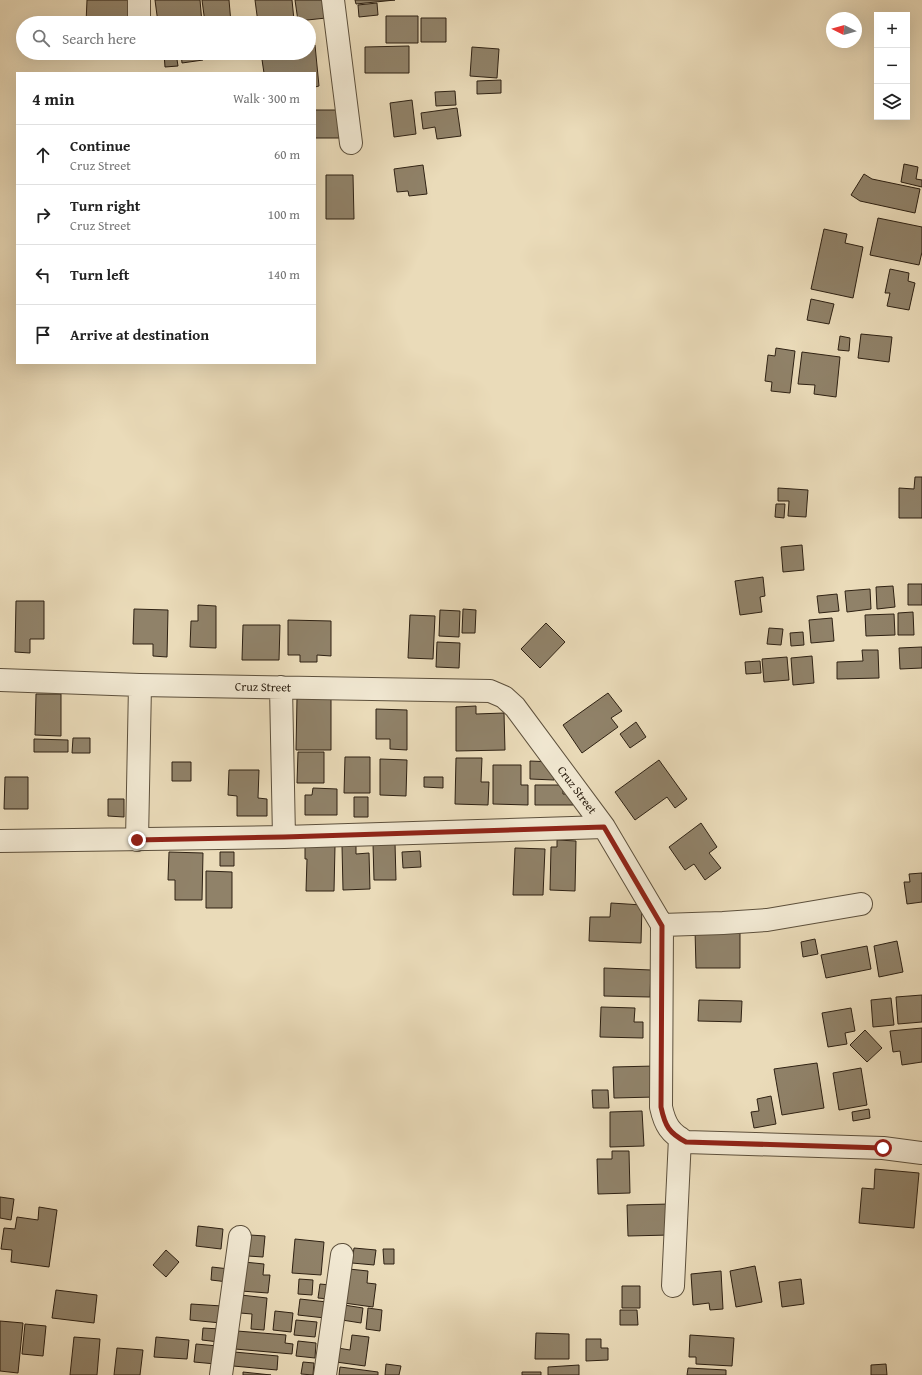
<!DOCTYPE html>
<meta charset="utf-8">
<style>
body{margin:0;font-family:"Gentium Book Plus",serif;background:#f6f6f6;color:#222}
.controls{position:absolute;right:12px;top:12px;display:grid;overflow:hidden;border-radius:0px;box-shadow:0 4px 16px #0002}
.controls button{width:36px;height:36px;display:grid;place-items:center;padding:0;border:0;border-bottom:1px solid #e0e0e0;background:#fff;color:#222;font:20px sans-serif}
.compass{position:absolute;left:826px;top:12px;width:36px;height:36px;border-radius:50%;background:#fff;box-shadow:0 4px 16px #0002;rotate:275deg}
.stop{position:absolute;width:12px;height:12px;margin:-9px;border:3px solid #8f2418;border-radius:50%;background:#fff}
.stop.end{background:#8f2418;border-color:#fff;box-shadow:0 1px 4px #0008}
.list{margin:0;padding:0;list-style:none}
h2{display:flex;justify-content:space-between;align-items:center;height:52px;margin:0;padding:0 16px;font-size:17px}
h2 small{font-size:13px;font-weight:400;color:#767676}
.list li{display:grid;grid-template-columns:26px 1fr auto;gap:12px;align-items:center;box-sizing:border-box;height:60px;padding:0 16px;border-top:1px solid #e0e0e0}
.list b{display:block;font-size:15px;white-space:nowrap}
.list p{margin:0;font-size:13px;white-space:nowrap;color:#767676}
.list em{font-size:13px;font-style:normal;color:#767676}
.icon{flex:none;width:22px;height:22px;fill:none;stroke:currentColor;stroke-width:2;stroke-linecap:round;stroke-linejoin:round}
.map{position:relative;flex:none;width:922px;height:1375px;overflow:hidden}
.search{position:absolute;background:#fff;box-shadow:0 4px 16px #0002;left:16px;top:16px;width:300px;height:44px;display:flex;align-items:center;gap:10px;box-sizing:border-box;padding:0 14px;border-radius:22px;color:#767676;font-size:15px}
.panel{position:absolute;background:#fff;box-shadow:0 4px 16px #0002;left:16px;top:72px;width:300px;height:292px;border-radius:0px}
.map>svg:first-child{display:block}
.building{fill:#908269;stroke:#2e2113}
.lines{fill:none;stroke-linecap:round;stroke-linejoin:round}
.minor-casing{stroke:#5d503c;stroke-width:24}
.minor{stroke:#f1e8d2;stroke-width:22}
.route{stroke:#8f2418;stroke-width:5}
.labels{text-anchor:middle;stroke-width:3;stroke-linejoin:round;paint-order:stroke}
.street-label{font-size:12px;fill:#2e2113;stroke:#f1e8d2}
</style>
<div class="map">
<svg width="922" height="1375" viewBox="0 0 922 1375">
<rect width="100%" height="100%" fill="#eadbb9"/>
<filter id="stains"><feTurbulence type="fractalNoise" baseFrequency=".005" numOctaves="4"/><feColorMatrix values="0 0 0 0 .2 0 0 0 0 .09 0 0 0 0 .02 0 0 0 .5 -.17"/></filter>
<radialGradient id="worn" r=".72"><stop offset=".6" stop-color="#630" stop-opacity="0"/><stop offset="1" stop-color="#630" stop-opacity=".3"/></radialGradient>
<path class="building" d="M87,0h49l-8,23h-42z
M155,0h45l2,23h-44z
M202,0h27l2,23h-26z
M255,0h37l2,20 -36,3z
M295,0h29l2,18 -28,3z
M355,0h40l-39,4z
M377,3l1,12 -19,2 -1,-12z
M386,16h32v27h-32z
M421,18h25v24h-25z
M315,45l4,41 -4,1v-14h-51l-3,-20h48v-7z
M409,46v27h-44v-26z
M472,47l27,2 -2,29 -27,-2z
M84,53h43v6l-43,-2z
M164,53h12l2,13 -13,1z
M181,53h21l1,7 -21,3z
M216,53h25l-25,3z
M501,80v13l-24,1v-13z
M455,91l1,14 -20,1 -1,-14z
M412,100l4,34 -22,3 -4,-34z
M457,108l4,28 -24,3 -2,-12 -12,2 -2,-16z
M315,110h25l-1,28h-24v4z
M904,164l14,3 -2,12 6,1v7l-21,-5z
M423,165l4,29 -18,2 -1,-5 -11,1 -3,-23z
M864,174l8,5 48,10 -5,24 -55,-12 -9,-6z
M326,175h27l1,44h-28z
M878,218l44,9v25l-3,13 -49,-10z
M824,229l23,5 -2,9 18,4 -10,51 -42,-9z
M890,269l19,4 -1,8 7,2 -6,27 -22,-4 3,-13h-5z
M811,299l23,5 -5,20 -22,-4z
M861,334l31,3 -3,25 -31,-4z
M840,336l10,2 -1,13 -11,-1z
M776,348l19,3 -5,42 -19,-2 1,-9 -7,-1 3,-26 7,1z
M802,352l38,5 -4,40 -22,-3 1,-9 -17,-1z
M915,477h7v41h-23v-30l15,1z
M778,488l30,2 -2,27 -18,-1 1,-15h-11z
M776,504h9l-1,14 -9,-1z
M802,545l2,25 -21,2 -2,-25z
M763,577l2,19 -5,1 2,15 -22,3 -5,-34z
M908,584h14v21h-14z
M893,586l2,21 -18,2 -1,-22z
M870,589l1,20 -24,3 -2,-21z
M837,594l2,17 -20,2 -2,-17z
M16,601h28v38h-14v14l-15,-1z
M198,605l18,1v42l-26,-1 1,-26h7z
M134,609l34,1 -1,47 -14,-1v-12h-20z
M463,609l13,1 -1,23h-13z
M440,610l20,1 -1,26 -20,-1z
M913,612l1,23h-16v-22z
M894,614l1,21 -29,1 -1,-21z
M410,615l25,1 -2,43 -25,-1z
M832,618l2,23 -23,2 -2,-23z
M288,620l43,1v35l-14,-1v7h-17v-7h-12z
M546,623l19,19 -25,26 -19,-19z
M243,625h37l-1,35h-37z
M769,628l14,1 -2,16 -14,-1z
M803,632l1,13 -13,1 -1,-13z
M437,642l23,1 -1,25 -23,-1z
M922,647v21l-22,1 -1,-21z
M862,650h16l1,28 -42,1v-17l26,-1z
M812,656l2,27 -21,2 -2,-27z
M787,657l2,23 -25,2 -2,-23z
M760,661l1,12 -15,1 -1,-12z
M608,693l14,18 -11,7 7,9 -36,26 -19,-28z
M36,694h25v42l-26,-1z
M297,698l34,1v51h-35z
M476,706v8l28,-1 1,37 -49,1v-44z
M376,709l31,1v40l-17,-1v-10h-14z
M636,722l10,15 -16,11 -10,-14z
M73,738h17v15h-18z
M34,739l34,1v12h-34z
M298,752h26v31h-27z
M345,757h25v36h-26z
M456,758h26l-1,24h8l-1,23 -33,-1z
M380,759l27,1 -1,36 -26,-1z
M659,760l28,39 -12,9 -8,-11 -32,23 -20,-28z
M530,761l24,1v18l-24,-1z
M172,762h19v19h-19z
M493,765h28v20h7v20l-35,-1z
M229,770h30l-1,28 9,1v17h-30v-20l-9,-1z
M5,777h23v32h-24z
M424,777h19v11l-19,-1z
M535,785h28v9h10v11h-38z
M313,788l24,1v26h-32v-20h7z
M354,797h14v20h-14z
M108,799h16v18l-16,-1z
M701,823l16,24 -8,6 12,15 -16,12 -11,-16 -9,6 -16,-23z
M557,840l19,1 -1,50 -25,-1 1,-43h6z
M395,843l1,37h-22l-1,-36z
M356,845v9l13,-1 1,36 -27,1 -1,-44z
M305,846h30l-1,45h-28l1,-32h-2z
M515,848l30,1 -2,46h-30z
M420,851l1,16 -18,1 -1,-16z
M169,852l34,1 -1,47h-27v-20h-7z
M220,852h14v14h-14z
M206,871l26,1v36h-26z
M922,873v29l-15,2 -3,-22h6l-1,-8z
M611,903l31,2 -1,38 -52,-2 1,-24h20z
M740,929v39h-44l-1,-38z
M815,939l3,15 -15,3 -2,-15z
M897,941l6,31 -24,5 -5,-31z
M867,946l4,23 -45,9 -5,-23z
M604,968l47,2 -1,27 -46,-1z
M922,995v27l-24,2 -2,-27z
M891,998l3,27 -21,2 -2,-27z
M699,1000l43,1 -1,21 -43,-1z
M601,1007l34,1 -1,14h9v16l-43,-1z
M851,1008l4,23 -10,2 2,11 -19,3 -6,-34z
M922,1028v34l-20,3 -2,-14 -7,1 -3,-21z
M865,1030l17,18 -15,14 -17,-17z
M817,1063l7,45 -42,7 -8,-46z
M655,1066v31l-41,1 -1,-31z
M861,1068l6,37 -28,5 -6,-37z
M592,1090h16l1,18h-16z
M771,1096l5,28 -22,4 -3,-16 8,-1 -2,-12z
M869,1109l1,9 -17,3 -1,-9z
M642,1111l2,35 -34,1v-35z
M612,1151h17l1,42 -32,1 -1,-35h15z
M875,1169l44,4 -5,55 -55,-5 3,-35 12,1z
M0,1197l14,2 -3,21 -11,-2z
M670,1204v31l-42,1 -1,-31z
M39,1207l18,3 -8,57 -38,-5 1,-12 -11,-1 3,-21 11,1 2,-12 21,3z
M198,1226l25,3 -2,20 -25,-3z
M250,1235l15,1 -2,21 -15,-1z
M295,1239l29,3 -3,33 -29,-2z
M354,1248l22,2 -2,15 -22,-2z
M383,1249h11v15h-10z
M166,1250l13,12 -13,15 -13,-12z
M244,1262l20,2 -1,11h7l-2,18 -27,-2z
M755,1266l7,36 -26,5 -6,-36z
M212,1267l17,2 -1,13 -17,-2z
M349,1269l19,2 -1,12 9,1 -3,23 -29,-4z
M721,1271l2,38 -13,1 -1,-7 -16,2 -2,-31z
M299,1279l14,1 -1,15 -14,-1z
M801,1279l3,25 -22,3 -3,-25z
M320,1284l10,1 -1,14 -11,-1z
M622,1286h18v22h-18z
M56,1290l41,5 -3,28 -42,-5z
M241,1295l26,3 -3,32 -13,-1 1,-15 -12,-1z
M300,1299l27,3 -2,16 -27,-3z
M191,1304l31,2 -1,17 -31,-3z
M344,1305l19,3 -2,15 -19,-3z
M368,1308l14,2 -2,21 -14,-2z
M620,1310h17l1,15h-18z
M275,1311l18,2 -2,19 -18,-2z
M296,1320l21,2 -2,15 -21,-2z
M0,1321l23,2 -5,50 -18,-2z
M25,1324l21,2 -3,30 -21,-2z
M203,1328l17,1 -1,13 -17,-2z
M237,1331l49,4 -1,8 8,1 -1,10 -57,-5z
M536,1333l33,1v25h-34z
M352,1335l17,2 -4,29 -29,-4 2,-14 12,2z
M690,1335l44,3 -2,28 -36,-2v-7h-7z
M74,1337l26,2 -3,36h-27z
M156,1337l33,3 -2,19 -33,-2z
M586,1339h15v9h7v12l-22,1z
M298,1341l18,2 -1,15 -19,-2z
M196,1344l22,2 -2,18 -22,-2z
M117,1348l26,2 -3,25h-26z
M234,1352l44,4 -1,14 -44,-4z
M303,1362l11,1 -1,12 -12,-1z
M386,1364l15,2 -2,9h-14z
M886,1364l1,11h-16v-10z
M579,1365v10h-31v-8z
M340,1367l38,5v3h-39z
M688,1368l38,2v5h-39z
M243,1372l28,3h-28z
M522,1372h19v3h-19z"/>
<g class="lines">
<defs>
<path id="minor" d="M139,0v23
M333,0l18,143
M0,680l140,5 350,6 14,6 11,10 89,120 58,98 -1,182c4,18 9,26 25,35l197,6 39,5
M281,687l3,150
M137,840l3,-155
M0,841l284,-4 320,-10
M662,925l61,-2 44,-3 94,-16
M673,1286l7,-148
M221,1375l19,-138
M325,1375l17,-120"/>
</defs>
<use href="#minor" class="minor-casing"/>
<use href="#minor" class="minor"/>
</g>
<g class="lines">
<path class="route" d="M137,840l147,-3 320,-10 58,99 -1,181c4,19 8,26 25,35l197,6"/>
</g>
<g class="labels">
<g class="street-label">
<text transform="translate(263 687) rotate(1)" y="4">Cruz Street</text>
<text transform="translate(577 790) rotate(53)" y="4">Cruz Street</text>
</g>
</g>
<rect width="100%" height="100%" filter="url(#stains)"/>
<rect width="100%" height="100%" fill="url(#worn)"/>
</svg>
<div class="controls">
<button>+</button>
<button>−</button>
<button><svg class="icon" aria-label="layers" viewBox="0 0 24 24"><path d="M12 4l9 5-9 5-9-5zM3 14l9 5 9-5"/></svg></button>
</div>
<svg class="compass" viewBox="-18 -18 36 36"><path d="M0-13l5 13h-10z" fill="#e53935"/><path d="M0 13l5-13h-10z" fill="#767676"/></svg>
<div class="stop" style="left:883px;top:1148px"></div>
<div class="stop end" style="left:137px;top:840px"></div>
<div class="search"><svg class="icon" aria-label="search" viewBox="0 0 24 24"><circle cx="10" cy="10" r="6"/><path d="M15 15l6 6"/></svg>Search here</div>
<section class="panel">
<h2>4 min<small>Walk · 300 m</small></h2>
<ul class="list">
<li><svg class="icon" aria-label="ahead" viewBox="0 0 24 24"><path d="M12 20V5M6 11l6-6 6 6"/></svg><div><b>Continue</b><p>Cruz Street</p></div><em>60 m</em></li>
<li><svg class="icon" aria-label="right" viewBox="0 0 24 24"><path d="M7 20v-9h11M14 6l5 5-5 5"/></svg><div><b>Turn right</b><p>Cruz Street</p></div><em>100 m</em></li>
<li><svg class="icon" aria-label="left" viewBox="0 0 24 24"><path d="M17 20v-9H6M10 6l-5 5 5 5"/></svg><div><b>Turn left</b></div><em>140 m</em></li>
<li><svg class="icon" aria-label="arrive" viewBox="0 0 24 24"><path d="M6 21V4h12l-3 4 3 4H6"/></svg><div><b>Arrive at destination</b></div></li>
</ul>
</section>
</div>
